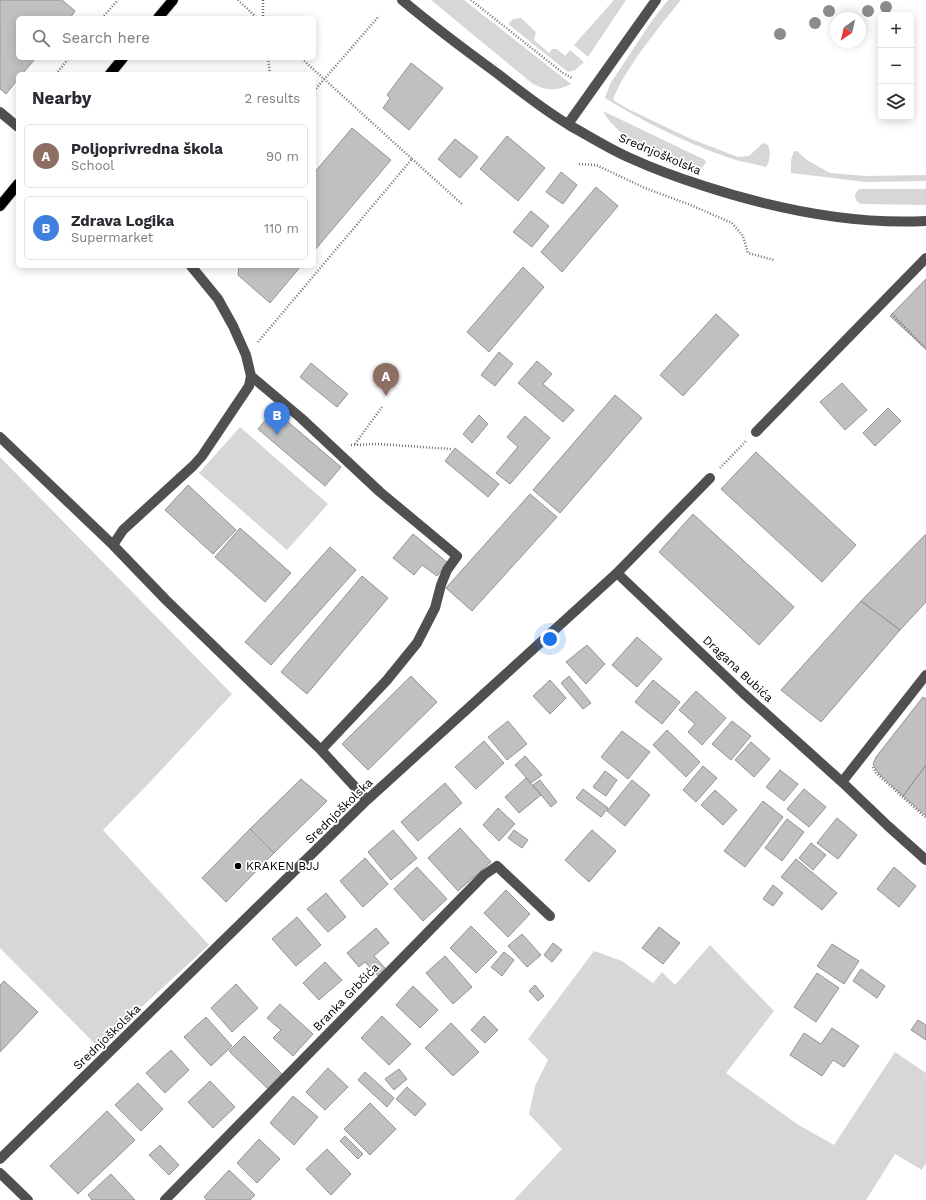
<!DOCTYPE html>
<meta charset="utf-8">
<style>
body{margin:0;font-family:"Work Sans",sans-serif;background:#f2f2f3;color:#2b2b33}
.controls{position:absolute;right:12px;top:12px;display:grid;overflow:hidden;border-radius:6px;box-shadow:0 2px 10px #0003}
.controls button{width:36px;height:36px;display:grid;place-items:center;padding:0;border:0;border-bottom:1px solid #e1e1e2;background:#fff;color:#2b2b33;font:20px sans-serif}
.compass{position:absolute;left:830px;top:12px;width:36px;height:36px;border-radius:50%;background:#fff;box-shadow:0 2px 10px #0003;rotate:214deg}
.you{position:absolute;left:550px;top:639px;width:14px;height:14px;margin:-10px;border:3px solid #fff;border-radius:50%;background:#1a73e8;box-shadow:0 0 0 6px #1a73e833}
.badge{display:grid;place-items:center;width:26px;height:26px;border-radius:50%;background:#000;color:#fff;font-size:13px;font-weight:700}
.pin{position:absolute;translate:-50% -33px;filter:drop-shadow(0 1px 2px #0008)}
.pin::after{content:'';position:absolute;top:21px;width:14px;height:12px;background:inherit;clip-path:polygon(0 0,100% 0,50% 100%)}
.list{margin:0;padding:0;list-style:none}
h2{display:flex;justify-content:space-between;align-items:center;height:52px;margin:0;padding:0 16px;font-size:17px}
h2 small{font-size:13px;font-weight:400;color:#7c7c81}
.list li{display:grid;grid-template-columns:26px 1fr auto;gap:12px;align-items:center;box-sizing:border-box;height:64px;margin:0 8px 8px;padding:0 8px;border:1px solid #e1e1e2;border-radius:6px}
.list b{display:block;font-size:15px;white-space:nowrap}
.list p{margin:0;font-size:13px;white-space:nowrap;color:#7c7c81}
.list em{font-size:13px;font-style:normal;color:#7c7c81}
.icon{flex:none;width:22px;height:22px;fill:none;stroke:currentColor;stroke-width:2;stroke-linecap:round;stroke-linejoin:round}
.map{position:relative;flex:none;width:926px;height:1200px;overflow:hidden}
.search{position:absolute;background:#fff;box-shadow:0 2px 10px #0003;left:16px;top:16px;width:300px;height:44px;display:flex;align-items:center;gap:10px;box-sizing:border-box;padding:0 14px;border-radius:6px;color:#7c7c81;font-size:15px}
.panel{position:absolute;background:#fff;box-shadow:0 2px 10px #0003;left:16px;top:72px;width:300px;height:196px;border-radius:6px}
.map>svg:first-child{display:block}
.green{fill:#d7d7d7}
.building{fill:#c0c0c0;stroke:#949494}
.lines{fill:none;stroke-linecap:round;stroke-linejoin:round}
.major-casing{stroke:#dbdbdb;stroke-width:12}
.path{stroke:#727272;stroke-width:2.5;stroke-dasharray:1 2;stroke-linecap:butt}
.minor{stroke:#505050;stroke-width:10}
.major{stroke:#000;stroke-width:10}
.tree{fill:#8c8c8c}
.poi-dot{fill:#000;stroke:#fff;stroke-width:1.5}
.labels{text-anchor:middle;stroke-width:3.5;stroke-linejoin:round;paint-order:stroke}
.street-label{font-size:12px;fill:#000;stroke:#fff}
.poi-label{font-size:12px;fill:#000;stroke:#fff;text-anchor:start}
</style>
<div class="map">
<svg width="926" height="1200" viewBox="0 0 926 1200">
<rect width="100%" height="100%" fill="#fff"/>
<path class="green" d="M431,0h33l107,84c-14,7 -24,7 -38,0z
M614,0h12l-38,57 -14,-12z
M668,0h13c-15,18 -29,36 -42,54 -10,15 -20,29 -26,46l15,9 63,30 47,18 11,-1 14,-13 5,2c3,6 2,17 -2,22 -10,-3 -20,-4 -30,-7 -44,-14 -92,-38 -131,-62l5,-14 41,-62z
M521,18l15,14 -2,8 15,13 3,-4h5l8,7 5,-6 14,12 -9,8 -7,2 -60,-48 5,-5z
M603,111l98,47 4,2 1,3 -6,7h-4c-30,-12 -78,-29 -93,-59z
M794,151h3l10,9 23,13 36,3 60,-1v6l-60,1 -75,-9v-13z
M859,189h67v16l-65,-1c-4,-2 -6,-4 -6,-10z
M240,427l88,77 -41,46 -88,-77z
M0,457l232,237 -81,87 -48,49 106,115 -111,102 -98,-99z
M710,945l64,66 -48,62 71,51 37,21 61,-93 31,21v90l-4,7 -27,-16 -29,46h-352l48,-51 -33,-35 6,-28 13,-26 -20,-21 66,-88 28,10 31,22 9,-11 13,13z"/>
<path class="building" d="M0,0h62l13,11 -5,7h-52v40h18l-14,16h-4v5l-12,15 -6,-5z
M411,63l32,25 -34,42 -26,-22 7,-10 -3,-3z
M352,128l39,32 -77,91v-78z
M507,136l38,32 -27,33 -38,-32z
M455,139l23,18 -18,21 -22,-19z
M561,172l16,13 -14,19 -17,-12z
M596,187l22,19 -56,66 -21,-20z
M531,211l18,15 -17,21 -19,-15z
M239,266h62l-31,37 -32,-28z
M523,267l21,20 -55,65 -22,-20z
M926,279v70l-36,-33z
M716,314l23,21 -56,61 -23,-21z
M499,352l14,12 -18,22 -14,-11z
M537,361l15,13 -9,10 31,26 -11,12 -45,-39z
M311,363l37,31 -11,13 -37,-30z
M842,383l25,27 -22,20 -25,-28z
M615,395l27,23 -82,95 -27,-23z
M888,408l13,13 -26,25 -12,-13z
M274,410l67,57 -16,19 -67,-57z
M479,415l9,9 -16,19 -9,-9z
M525,416l25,22 -40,46 -14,-11 22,-26 -11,-10z
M455,448l44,36 -11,13 -43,-36z
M756,452l100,93 -34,37 -101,-93z
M188,485l48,45 -23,24 -48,-44z
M530,494l27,23 -85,94 -26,-23z
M693,514l101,93 -35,38 -100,-93z
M240,528l51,45 -26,29 -50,-45z
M413,534l35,29 -11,13 -15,-11 -8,10 -21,-17z
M926,534v68l-26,28 -39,-29z
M330,547l26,23 -85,95 -26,-23z
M362,576l26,22 -81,96 -26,-22z
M861,601l39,29 -79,92 -40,-32z
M637,637l25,22 -25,28 -25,-22z
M587,645l18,19 -19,20 -20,-22z
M411,676l26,26 -69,68 -26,-26z
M569,676l22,27 -8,6 -22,-26z
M550,680l16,18 -16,16 -17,-18z
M653,680l27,22 -18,22 -27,-22z
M696,691l30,27 -24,27 -14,-13 7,-8 -16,-14z
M923,697l3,2v66l-23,31 -25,-23 -5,-9 3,-7z
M508,721l19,23 -20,16 -19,-23z
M732,721l19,15 -20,24 -19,-16z
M667,730l33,32 -14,15 -33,-32z
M622,731l28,21 -22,27 -27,-22z
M484,741l20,22 -28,26 -21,-22z
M751,742l19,17 -16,18 -19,-17z
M525,756l17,19 -11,8 -16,-18z
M926,765v51l-23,-20z
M703,766l14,12 -21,24 -13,-12z
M780,770l18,14 -14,17 -18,-14z
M605,771l12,9 -11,16 -13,-9z
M526,778l15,17 -22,18 -14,-16z
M301,779l26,22 -53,52 -24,-24z
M540,780l17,22 -6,5 -18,-22z
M632,780l18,15 -25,31 -18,-15z
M445,783l17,20 -44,38 -17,-19z
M583,789l25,19 -7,9 -25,-19z
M804,789l22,18 -17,20 -22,-18z
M715,790l22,20 -14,15 -22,-20z
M763,801l20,16 -38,50 -21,-16z
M498,808l17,16 -16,17 -16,-16z
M837,818l20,17 -19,24 -21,-16z
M787,819l17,13 -22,29 -17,-13z
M460,828l31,34 -33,29 -30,-33z
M250,829l24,24 -48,49 -24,-24z
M393,830l24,28 -26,22 -23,-28z
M514,830l14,10 -6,8 -14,-10z
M592,830l24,21 -27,31 -24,-22z
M811,843l15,12 -13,15 -14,-12z
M365,858l23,26 -25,23 -23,-26z
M796,859l41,34 -15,17 -41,-33z
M417,867l30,32 -24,22 -29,-32z
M894,867l22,19 -17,21 -22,-18z
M773,885l10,8 -10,13 -10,-7z
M506,890l24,24 -22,23 -24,-24z
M326,893l20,24 -18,15 -21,-23z
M297,917l24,28 -25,21 -24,-27z
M471,926l26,26 -21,21 -26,-25z
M659,927l21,16 -17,21 -21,-16z
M376,928l13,15 -15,13 13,14 -8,7 -14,-15 -6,5 -12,-14z
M522,934l19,21 -14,12 -19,-21z
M553,943l9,7 -10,12 -8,-7z
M832,944l27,17 -15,23 -27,-18z
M504,952l10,8 -12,16 -11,-9z
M445,956l27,31 -19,17 -27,-31z
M325,962l17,18 -23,20 -16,-17z
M861,969l24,17 -8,12 -24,-17z
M817,973l22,15 -23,34 -22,-15z
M4,981l34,31 -38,40v-67z
M236,984l22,24 -26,24 -21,-24z
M535,985l9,11 -6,5 -9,-10z
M413,986l25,24 -18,18 -24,-23z
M280,1004l33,30 -20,22 -20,-18 8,-8 -14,-12z
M382,1016l29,28 -22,21 -28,-27z
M484,1016l14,14 -13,13 -14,-13z
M206,1017l26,29 -21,20 -27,-29z
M918,1020l8,5v15l-15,-10z
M451,1023l28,29 -26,24 -28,-28z
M832,1028l27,18 -15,21 -11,-7 -11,16 -32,-21 14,-22 17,11z
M244,1036l39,39 -14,15 -40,-39z
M171,1050l18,20 -24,23 -19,-20z
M328,1068l20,19 -23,23 -19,-18z
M399,1069l8,10 -13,11 -9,-11z
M365,1072l29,26 -7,9 -29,-27z
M210,1081l25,26 -22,21 -25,-26z
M138,1083l25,26 -22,22 -26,-26z
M407,1087l19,17 -11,12 -19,-17z
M293,1096l25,21 -24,28 -24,-22z
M370,1103l26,26 -26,26 -26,-26z
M107,1111l28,29 -57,54 -28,-28z
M345,1136l18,18 -5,5 -18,-18z
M259,1139l21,20 -23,24 -20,-20z
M160,1145l19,20 -10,10 -20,-20z
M327,1149l24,25 -20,21 -25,-26z
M229,1170l26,25 -5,5h-43l-3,-3z
M111,1174l24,26h-43l-4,-5z"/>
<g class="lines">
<defs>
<path id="major" d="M158,18l15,-18
M110,74l13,-16
M0,206l18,-22"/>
</defs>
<use href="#major" class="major-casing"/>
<path class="path" d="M238,0l19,18
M263,0v18
M471,0l92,73 9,5
M102,18l16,-18
M268,58l2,16
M56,74l13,-16
M314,91l65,-75
M412,159l50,45
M579,164l17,1 49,23 48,18 39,17 11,13 5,17 26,7
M892,314l34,35
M258,342l154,-183 -111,-101
M355,444l27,-37
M351,445l27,-1 73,5
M720,468l26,-27
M873,767l3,6 50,45"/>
<path class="minor" d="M402,0c31,26 63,50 96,74 23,18 46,36 71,51 20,11 40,24 61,33 24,11 49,20 74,28 71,23 147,39 222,35
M0,112l18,15
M568,124l88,-124
M251,376l50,42 79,74 77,64 -10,14 -6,15 -6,23 -18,35 -30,37 -66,70
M756,432l170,-174
M0,437l113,108 53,55 155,150 46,50
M113,545l10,-15 70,-64 9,-10 47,-70 2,-10 -5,-21 -13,-29 -15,-27 -27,-33
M617,573l126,120 99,89 46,44 38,34
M842,782l84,-107
M0,1159l367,-359 250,-227 93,-95
M0,1173l28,27
M165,1200l319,-325 13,-9 53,50"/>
<use href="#major" class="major"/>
</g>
<g class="tree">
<circle cx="886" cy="7" r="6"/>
<circle cx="829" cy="11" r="6"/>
<circle cx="868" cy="11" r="6"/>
<circle cx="815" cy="23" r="6"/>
<circle cx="780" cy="34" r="6"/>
</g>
<circle class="poi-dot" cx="238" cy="866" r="4"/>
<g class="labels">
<g class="street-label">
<text transform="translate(660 154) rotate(23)" y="4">Srednjoškolska</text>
<text transform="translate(738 669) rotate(43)" y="4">Dragana Bubića</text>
<text transform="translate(339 811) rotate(-44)" y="4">Srednjoškolska</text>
<text transform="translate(346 997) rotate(-46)" y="4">Branka Grbčića</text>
<text transform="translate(107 1037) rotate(-44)" y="4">Srednjoškolska</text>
</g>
<g class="poi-label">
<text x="246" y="870">KRAKEN BJJ</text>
</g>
</g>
</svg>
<div class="controls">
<button>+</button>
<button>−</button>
<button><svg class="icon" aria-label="layers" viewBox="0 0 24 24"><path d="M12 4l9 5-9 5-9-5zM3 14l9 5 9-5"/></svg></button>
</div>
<svg class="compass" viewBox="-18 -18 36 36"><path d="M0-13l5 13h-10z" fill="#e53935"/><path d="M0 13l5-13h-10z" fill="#7c7c81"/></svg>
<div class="you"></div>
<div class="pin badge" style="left:386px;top:396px;background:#8d6e63">A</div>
<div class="pin badge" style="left:277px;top:435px;background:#3f7fe0">B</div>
<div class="search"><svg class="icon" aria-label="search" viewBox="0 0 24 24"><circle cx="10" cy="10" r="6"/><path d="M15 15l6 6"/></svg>Search here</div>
<section class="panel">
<h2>Nearby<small>2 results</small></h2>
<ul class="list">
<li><span class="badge" style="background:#8d6e63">A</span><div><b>Poljoprivredna škola</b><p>School</p></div><em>90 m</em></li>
<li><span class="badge" style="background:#3f7fe0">B</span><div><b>Zdrava Logika</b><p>Supermarket</p></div><em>110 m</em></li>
</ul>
</section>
</div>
